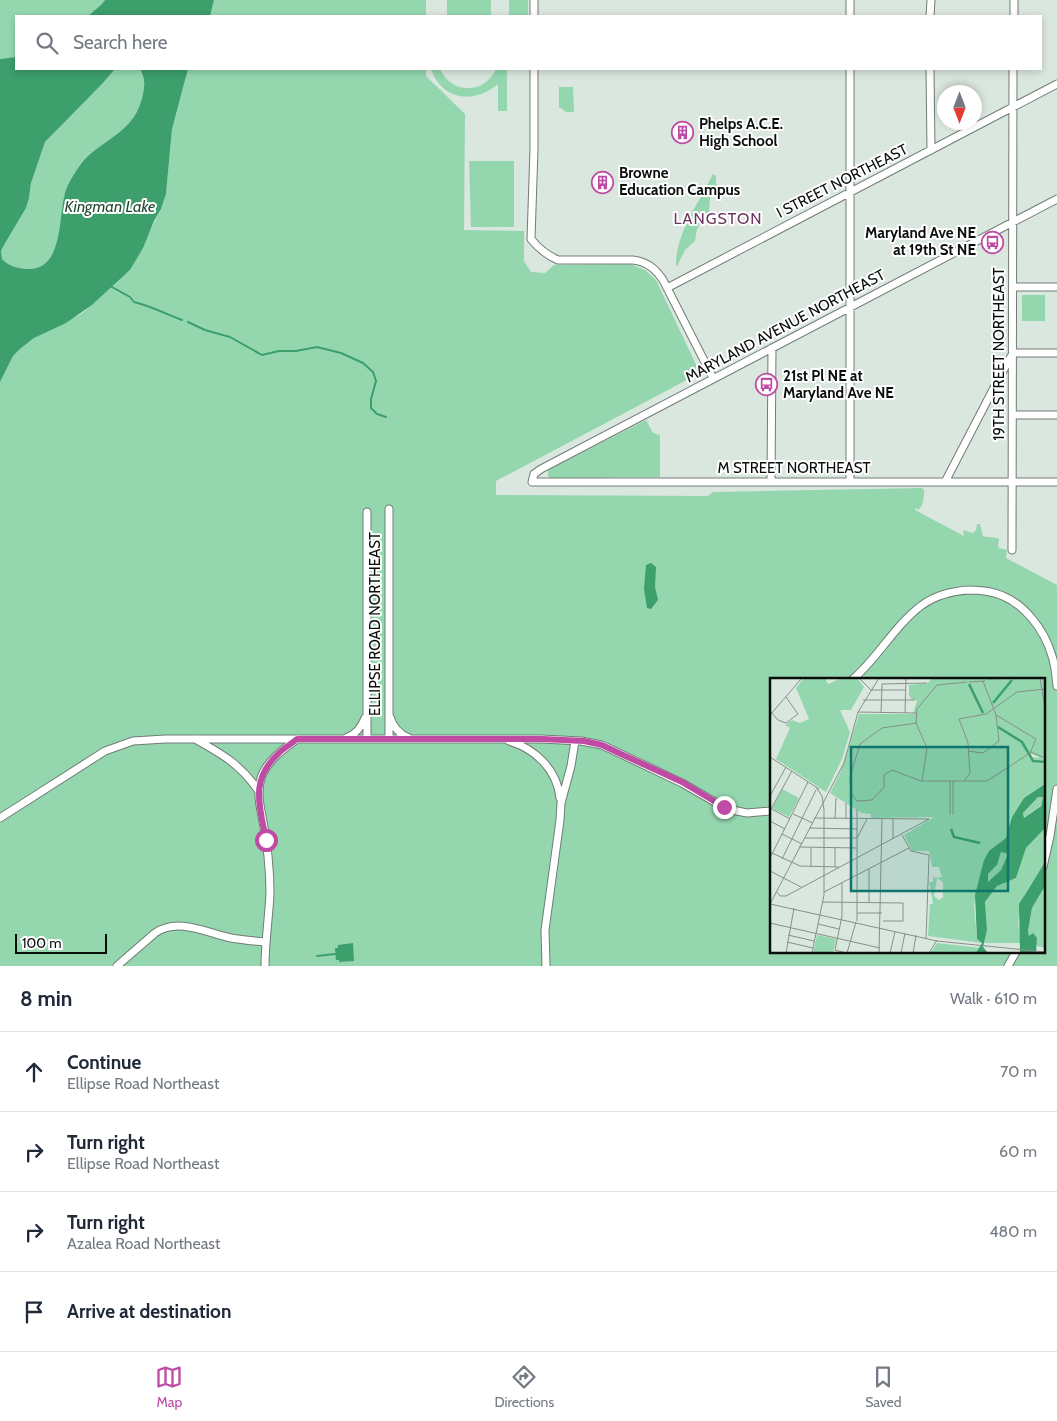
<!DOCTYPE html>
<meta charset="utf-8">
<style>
body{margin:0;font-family:Cabin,sans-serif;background:#f2f2f3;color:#1f2937}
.compass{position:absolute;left:937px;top:85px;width:45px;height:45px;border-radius:50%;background:#fff;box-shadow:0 2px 8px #0003;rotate:180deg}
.scale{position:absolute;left:15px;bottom:12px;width:92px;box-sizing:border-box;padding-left:5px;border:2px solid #090e0b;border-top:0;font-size:14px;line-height:18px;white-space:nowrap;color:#090e0b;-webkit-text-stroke:4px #fff;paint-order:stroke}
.stop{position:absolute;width:15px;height:15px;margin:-11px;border:4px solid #bf4ba5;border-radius:50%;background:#fff}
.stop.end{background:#bf4ba5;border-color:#fff;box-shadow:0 1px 5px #0008}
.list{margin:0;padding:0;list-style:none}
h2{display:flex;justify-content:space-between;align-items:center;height:65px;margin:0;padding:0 20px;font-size:21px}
h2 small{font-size:16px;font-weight:400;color:#747a83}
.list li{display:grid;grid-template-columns:32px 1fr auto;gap:15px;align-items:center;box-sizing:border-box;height:80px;padding:0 20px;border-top:1px solid #e0e1e3}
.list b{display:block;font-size:19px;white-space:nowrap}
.list p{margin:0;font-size:16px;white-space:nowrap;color:#747a83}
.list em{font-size:16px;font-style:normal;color:#747a83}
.icon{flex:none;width:28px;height:28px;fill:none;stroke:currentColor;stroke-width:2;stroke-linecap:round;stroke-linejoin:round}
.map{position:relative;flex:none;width:1057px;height:966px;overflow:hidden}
.search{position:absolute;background:#fff;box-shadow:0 2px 8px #0003;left:15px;right:15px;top:15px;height:55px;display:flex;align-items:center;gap:12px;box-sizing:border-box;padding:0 18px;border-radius:0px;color:#747a83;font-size:19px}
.sheet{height:385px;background:#fff}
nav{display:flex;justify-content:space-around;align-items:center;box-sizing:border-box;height:70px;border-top:1px solid #e0e1e3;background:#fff;font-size:14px;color:#747a83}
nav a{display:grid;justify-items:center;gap:2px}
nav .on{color:#bf4ba5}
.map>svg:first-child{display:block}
.green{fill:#94d7af;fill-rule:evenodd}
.water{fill:#3c9f6c}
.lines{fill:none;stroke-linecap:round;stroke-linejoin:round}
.stream{stroke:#3c9f6c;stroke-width:2}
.minor-casing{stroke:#717c75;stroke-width:9}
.minor{stroke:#fff;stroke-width:7}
.route{stroke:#bf4ba5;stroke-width:6}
.labels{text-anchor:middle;stroke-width:4;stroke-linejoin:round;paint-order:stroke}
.poi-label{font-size:15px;font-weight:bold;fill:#090e0b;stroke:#fff;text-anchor:start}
.street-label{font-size:15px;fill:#090e0b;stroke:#fff}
.water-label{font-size:16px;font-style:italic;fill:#204832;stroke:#fff}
.neighbourhood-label{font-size:16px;letter-spacing:1px;fill:#703662;stroke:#fff}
.inset-river{fill:none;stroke:#3c9f6c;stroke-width:2.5}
.inset-road{fill:none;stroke:#86908a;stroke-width:1}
.view{fill:#0f766e;fill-opacity:0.15;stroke:#0f766e;stroke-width:2.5}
.inset-edge{fill:none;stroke:#090e0b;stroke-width:2.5}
</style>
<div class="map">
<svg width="1057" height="966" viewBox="0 0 1057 966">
<rect width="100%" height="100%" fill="#dae7de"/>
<path class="green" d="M0,0h105l-3,4 -14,12h-72v41l-16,2z
M214,0h212v16h-216z
M447,0h44v16h-44z
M509,0h19v16h-19z
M115,69h25c5,9 5,15 3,25 -8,38 -35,43 -59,66 -6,6 -17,25 -19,33 -6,23 -1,74 -35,76 -11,0 -21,-2 -28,-10l-1,-8 3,-6 22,-37 3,-10 2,-15 14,-41 57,-58z
M188,69h238v7l39,38 -1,116 60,1v30l7,11 14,1 9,-8 76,-1 15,6 11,10 44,93 -204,108v14l212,1 5,-4 209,-4 2,2c0,7 0,15 -6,20l-3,-2v2l49,26 -1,-6 10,3 3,-3 1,-6h3l3,12c5,2 10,0 16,3v2l-1,4 1,3 8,2 -1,8 51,27v381h-1057v-584l13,-26 7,-7 14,-11 47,-24 11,-9 38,-35 31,-61 5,-15 6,-65zM771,680h272v272h-272z
M431,69h9c12,26 45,25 56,0h11v42h-9v-27c-23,20 -56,17 -67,-15z
M559,87h14l1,25h-8l-5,-4h-2z
M469,161h45v66h-43z
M713,174l3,2v7l2,5 -6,6 -2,4 -1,13 -12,18 -2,12 -10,9 -8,16h-1c-1,-24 14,-51 26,-71 4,-7 7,-14 11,-21z
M1022,295h23v26h-23z
M646,420l7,13 7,2v42l-110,1 -2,-2v-6z"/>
<path class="water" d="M105,0h109l-4,16h-122l14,-12z
M16,57v12h99l-13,15 -57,58 -14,41 -2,15 -3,10 -22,37 -3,6 1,8c7,7 14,9 24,10 38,2 32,-51 39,-76 2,-9 13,-26 19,-33 24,-24 51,-28 59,-66 2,-10 2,-16 -3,-25h48l-16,60 -6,65 -5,15 -7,12 -11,27 -13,22 -38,35 -26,18 -32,15 -14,11 -7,7 -13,26v-323z
M651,563l5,4 -1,20 3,13 -7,9 -4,-1 -3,-19 2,-24z
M353,943l1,18 -15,1v-2h-3l-1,-12h3v-3z"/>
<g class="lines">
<path class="stream" d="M112,287l18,10 4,5c17,4 32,12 48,18
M188,322l17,8 25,7 32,18 17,-4h17l21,-4 24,6 22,10 10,9 3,9 -5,18v9l6,6 9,3
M317,956l18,-2"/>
<defs>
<path id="minor" d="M534,0v16
M850,16v-16
M930,16l1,-16
M1014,16v-16
M534,69v80l-3,90c8,10 15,16 27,21h75c14,2 22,8 30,20l50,98
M930,69l1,81
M1057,199l-516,270 -7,5 -2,8h525
M1013,287h44
M667,288l390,-204
M1013,415h44
M771,482l1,-134
M850,482v-413
M945,482l55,-106 13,-23h44
M389,509v230
M1012,550l1,-481
M852,680c26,-22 42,-54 70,-75 14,-10 30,-14 47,-15 11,0 23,1 34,6 22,9 41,34 48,57 4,10 5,22 6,33
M390,717c3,10 9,17 19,21
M346,738c10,-4 15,-10 19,-20
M195,739c27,15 45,25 63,51
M367,739v-227
M509,741c27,8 48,29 51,57
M0,818l105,-67 28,-10 32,-2h377l39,2 21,4 80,38 45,26 20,4 24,-2
M1043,867l7,-31 7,-47
M117,966l38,-33c23,-16 52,0 76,5 11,2 23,3 35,4
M265,966c0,-25 4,-49 5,-73 0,-26 -3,-51 -8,-77 -3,-14 -5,-27 0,-41 7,-16 22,-26 35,-36
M546,966l-1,-36 15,-110 1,-17 10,-37 4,-25
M1008,966l8,-14"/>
</defs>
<use href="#minor" class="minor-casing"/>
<use href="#minor" class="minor"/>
</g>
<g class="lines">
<path class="route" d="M266,840c-6,-34 -17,-60 13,-87 5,-5 12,-9 18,-14h245l42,2 18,4 19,9 61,28 42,25"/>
</g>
<defs>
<symbol id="building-ring" viewBox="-11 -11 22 22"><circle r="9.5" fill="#fff" stroke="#bf4ba5" stroke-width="1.5"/><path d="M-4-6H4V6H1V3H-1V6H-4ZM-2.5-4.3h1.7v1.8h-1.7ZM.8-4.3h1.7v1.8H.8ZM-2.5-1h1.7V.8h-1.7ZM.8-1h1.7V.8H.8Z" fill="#bf4ba5"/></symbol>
<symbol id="bus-ring" viewBox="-11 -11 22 22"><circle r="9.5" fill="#fff" stroke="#bf4ba5" stroke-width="1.5"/><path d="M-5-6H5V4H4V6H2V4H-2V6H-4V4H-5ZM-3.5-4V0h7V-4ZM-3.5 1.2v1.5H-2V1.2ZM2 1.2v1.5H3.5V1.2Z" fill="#bf4ba5"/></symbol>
</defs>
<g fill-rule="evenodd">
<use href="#building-ring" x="670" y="120" width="25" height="25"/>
<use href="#building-ring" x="590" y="170" width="25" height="25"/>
<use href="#bus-ring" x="980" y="230" width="25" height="25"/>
<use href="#bus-ring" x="754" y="372" width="25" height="25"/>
</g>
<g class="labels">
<g class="poi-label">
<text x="699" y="129">Phelps A.C.E.<tspan x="699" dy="17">High School</tspan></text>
<text x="619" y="178">Browne<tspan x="619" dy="17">Education Campus</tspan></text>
<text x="976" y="238" text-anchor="end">Maryland Ave NE<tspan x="976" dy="17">at 19th St NE</tspan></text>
<text x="783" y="381">21st Pl NE at<tspan x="783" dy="17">Maryland Ave NE</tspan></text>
</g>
<g class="street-label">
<text transform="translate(842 181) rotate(-27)" y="5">I STREET NORTHEAST</text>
<text transform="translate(785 326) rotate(-28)" y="5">MARYLAND AVENUE NORTHEAST</text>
<text transform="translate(999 354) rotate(-90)" y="5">19TH STREET NORTHEAST</text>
<text x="794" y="473">M STREET NORTHEAST</text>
<text transform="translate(375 624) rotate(-90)" y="5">ELLIPSE ROAD NORTHEAST</text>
</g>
<g class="water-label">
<text x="110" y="212">Kingman Lake</text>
</g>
<g class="neighbourhood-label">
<text x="718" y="224">LANGSTON</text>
</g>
</g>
<g transform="translate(770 678)">
<rect width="275" height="275" fill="#dae7de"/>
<path d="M34,0h21l3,6 14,-6h15l7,9 -13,23h-11l10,22 -8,27 -16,33 -50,-33 14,-31 -5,-3 7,-5 8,3 9,-4 -13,-31zM162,0h113v83l-12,-1 -1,-3 8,1 -8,-4 -4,2 4,6 13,2v20l-21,14 -12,19 -6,21 -17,13 -5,9 -10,45 3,34 5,4 -54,-7 2,-32h3l-4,-22h4v-8l1,4 8,-1 -3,-10h-7l-3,-16h-17l-8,-16 30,-18 -63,1v-4l-9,-1 -32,-20 10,-20 19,-59h54l4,-14h-5l-3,-5v-10l19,-2zM167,200l6,4v15l-4,3 -5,-4zM12,111l17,9 -10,19 -17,-9zM268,119h5l-2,8 -17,13 -1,-5zM275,150v34l-21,33 -6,27 3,21h-37l3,-13 -2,-28 12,-16 19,-8 10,-30zM231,174l7,2 -7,16 -13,12v-8l8,-7zM275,208l-1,50 1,12 -8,-2 -1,-8 -7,-2 -1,-5 4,-23zM47,257l19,4 -3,14h-20zM167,265l44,5 -5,5h-46z" fill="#94d7af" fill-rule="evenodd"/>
<path d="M275,106v44l-19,20 -10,30 -19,8 -12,16 2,28 -4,17 5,6h-12l6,-10 -5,-4 -2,-44 9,-35 5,-9 17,-13 6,-21 12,-19zM268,119h5l-2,9 -17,12 -1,-5zM231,174l7,2 -7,16 -13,12v-8l9,-9zM275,184v24l-13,22 -4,23 1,5 4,-3 4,5 -1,15h-16l-1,-49z" fill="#3c9f6c" fill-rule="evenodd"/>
<path class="inset-river" d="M199,6l14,29M223,25l19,-23M228,49l24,15 11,19 12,1M181,151l3,8 26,6"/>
<path class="inset-road" d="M89,0l12,12M270,0l5,29M217,1l31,-1M199,4l16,-1M101,12h34M93,22h52M0,33l8,9 8,3 12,-9 -12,-17M88,34l58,1M111,35l1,-29 45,-1M135,35l1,-35M0,37l32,-37M147,45l-35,5 -22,16 -10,33 1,16 6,8 15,-1 12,-13v-12l8,-5 29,11h66l43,-28 6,-14 -40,-24 -13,-34M198,73l15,2 16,-12 -3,-26M261,74l14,6M0,79l49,32M152,103l5,-33 -11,-25 1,-14 20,-24 30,-3M180,103v34M194,103l6,-8 -2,-30 -9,-24 27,-5 31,-22 28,-3M0,118l16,-29M76,125v16M0,130l20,11M1,131l21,-38M23,136l20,9M183,137v-34M44,140l115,1M65,141l1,-21M0,143l15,8M39,150l48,1M12,156l20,10M132,157l9,16 18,4 -3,84M35,160h52l10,-19M123,161v-20M29,169l58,1M65,170v19M0,174l30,14 39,1M0,180l38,-76M12,181l34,-69M41,189v-19M99,191v33M0,193l31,16M72,205v33l-7,34 11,3M7,214l3,4h6l143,-77M54,214l85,-44M53,224l80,1v18h-20M0,226l167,37 108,11M0,226l74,-141 14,-51 21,-34M87,235h25M87,243v-112M0,245l110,25M48,246l21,5M18,257l26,6M17,264l26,6M16,275l8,-45M42,275l12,-58v-85l-2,-14 -6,-9M77,275l9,-31M109,275l3,-134M120,275l5,-21M131,275l4,-20M143,275l3,-18M159,275l8,-13"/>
<path class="view" d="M81,69h157v144h-157z"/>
<rect width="275" height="275" class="inset-edge"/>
</g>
</svg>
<svg class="compass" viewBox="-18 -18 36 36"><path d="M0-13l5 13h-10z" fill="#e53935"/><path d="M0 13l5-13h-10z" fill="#747a83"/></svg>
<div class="scale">100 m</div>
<div class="stop" style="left:266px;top:840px"></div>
<div class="stop end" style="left:724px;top:807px"></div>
<div class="search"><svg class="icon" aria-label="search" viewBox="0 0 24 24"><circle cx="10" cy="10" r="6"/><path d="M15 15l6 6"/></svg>Search here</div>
</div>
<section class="sheet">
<h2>8 min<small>Walk · 610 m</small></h2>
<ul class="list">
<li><svg class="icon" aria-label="ahead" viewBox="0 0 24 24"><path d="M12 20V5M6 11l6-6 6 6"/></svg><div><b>Continue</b><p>Ellipse Road Northeast</p></div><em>70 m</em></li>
<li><svg class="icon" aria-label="right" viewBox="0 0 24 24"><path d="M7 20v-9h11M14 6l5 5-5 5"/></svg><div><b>Turn right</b><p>Ellipse Road Northeast</p></div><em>60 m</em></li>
<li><svg class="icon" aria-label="right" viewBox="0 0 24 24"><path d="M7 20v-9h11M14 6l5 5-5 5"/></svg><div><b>Turn right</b><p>Azalea Road Northeast</p></div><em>480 m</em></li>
<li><svg class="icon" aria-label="arrive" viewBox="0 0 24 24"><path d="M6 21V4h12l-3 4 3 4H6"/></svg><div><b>Arrive at destination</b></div></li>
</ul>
</section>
<nav>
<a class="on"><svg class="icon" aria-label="map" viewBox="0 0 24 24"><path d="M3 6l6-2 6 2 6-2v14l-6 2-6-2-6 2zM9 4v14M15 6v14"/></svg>Map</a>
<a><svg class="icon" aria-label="directions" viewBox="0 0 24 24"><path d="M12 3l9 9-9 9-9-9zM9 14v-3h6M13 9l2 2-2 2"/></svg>Directions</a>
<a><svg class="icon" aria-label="saved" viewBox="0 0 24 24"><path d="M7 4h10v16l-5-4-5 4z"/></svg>Saved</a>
</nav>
